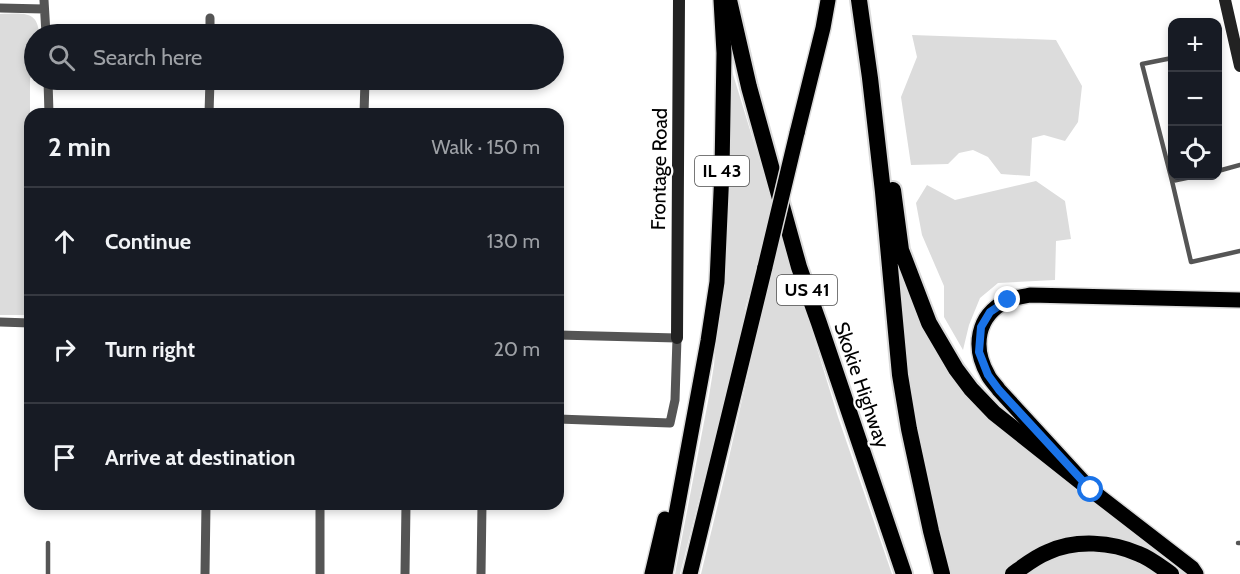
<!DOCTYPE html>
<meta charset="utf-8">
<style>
body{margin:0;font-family:Cabin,sans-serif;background:#242831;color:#f1f3f6}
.controls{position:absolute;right:18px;top:18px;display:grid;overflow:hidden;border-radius:12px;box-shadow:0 3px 9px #0003}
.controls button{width:54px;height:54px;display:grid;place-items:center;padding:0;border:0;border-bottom:2px solid #363941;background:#171b24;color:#f1f3f6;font:30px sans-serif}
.stop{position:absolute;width:18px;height:18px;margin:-14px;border:4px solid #1a73e8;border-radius:50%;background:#fff}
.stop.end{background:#1a73e8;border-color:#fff;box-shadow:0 2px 6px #0008}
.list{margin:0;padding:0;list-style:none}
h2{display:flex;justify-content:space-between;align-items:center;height:78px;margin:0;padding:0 24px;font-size:26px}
h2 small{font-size:20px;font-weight:400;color:#9ea1a6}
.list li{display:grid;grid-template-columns:39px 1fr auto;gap:18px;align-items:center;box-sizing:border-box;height:108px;padding:0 24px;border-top:2px solid #363941}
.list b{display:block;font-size:22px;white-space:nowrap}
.list em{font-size:20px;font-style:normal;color:#9ea1a6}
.icon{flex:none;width:33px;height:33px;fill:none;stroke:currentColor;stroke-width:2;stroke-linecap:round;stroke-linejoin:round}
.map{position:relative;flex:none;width:1240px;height:574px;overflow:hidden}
.search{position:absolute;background:#171b24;box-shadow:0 3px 9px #0003;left:24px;top:24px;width:540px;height:66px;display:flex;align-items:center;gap:15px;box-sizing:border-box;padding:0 21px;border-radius:33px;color:#9ea1a6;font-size:22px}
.panel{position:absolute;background:#171b24;box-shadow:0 3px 9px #0003;left:24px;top:108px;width:540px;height:402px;border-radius:18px}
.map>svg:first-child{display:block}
.green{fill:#dcdcdc}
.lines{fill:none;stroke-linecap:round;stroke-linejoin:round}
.primary-casing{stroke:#dbdbdb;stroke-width:18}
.highway-casing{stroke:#dbdbdb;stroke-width:20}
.lane{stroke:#555;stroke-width:4.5}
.street{stroke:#555;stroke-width:9}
.secondary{stroke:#222;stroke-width:12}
.primary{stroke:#000;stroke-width:15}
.highway{stroke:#000;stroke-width:16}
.primary-bridge-casing{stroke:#dbdbdb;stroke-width:18;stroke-linecap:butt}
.primary-bridge{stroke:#000;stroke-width:15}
.route{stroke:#1a73e8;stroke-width:8}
.labels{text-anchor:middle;stroke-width:4.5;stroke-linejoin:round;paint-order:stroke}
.shield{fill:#fff;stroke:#4c4c4c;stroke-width:1.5}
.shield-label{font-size:18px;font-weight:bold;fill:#000}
.street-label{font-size:20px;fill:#000;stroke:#fff}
</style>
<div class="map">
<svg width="1240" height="574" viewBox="0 0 1240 574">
<rect width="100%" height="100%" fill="#fff"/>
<path class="green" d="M0,14c20,0 38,-5 39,20h-5v9l-4,1 1,28 3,1v4l-4,1v35h10l-10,1 -1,201h-29z
M912,35l144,5 26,46 -4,36 -13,19 -21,-6 -12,3 -2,38 -29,-2 -13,-17 -15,-7 -14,3 -11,11 -37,1 -10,-68 16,-40z
M732,71l106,346 54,157h-191l24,-99 44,-194 -9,-25 -15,53 2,3 -67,262h-5l34,-178 5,-31 3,-40 11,-237z
M1036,181l29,20 6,38 -15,2 -1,39 -57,3 -18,15 -11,27 -6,25 -19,-33v-31l-22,-51 -6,-32 11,-18 28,15z
M889,199l13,77 7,20 16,35 15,28 23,29 225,186h-13l-62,-35 -102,28 -7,7h-57l-36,-170z
M1070,549l59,6 31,19h-141z"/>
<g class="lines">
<defs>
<path id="primary" d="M797,133l26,-105 5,-28
M652,574l13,-55
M665,574l43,-233 9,-59 5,-112 2,-117 -3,-53
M690,574l75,-307
M1196,574l-4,-6 -101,-78 -92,-100c-3,-5 -9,-10 -11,-15 -16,-28 -11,-59 18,-74 7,-4 16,-4 24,-6l210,5"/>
<path id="highway" d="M729,0l20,87 50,180 20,56 85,251
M859,0l11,78 13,114 17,183 9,54 22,102 11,43
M893,190l8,60 28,73 27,46 15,20 23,24 97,77
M1013,574c11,-8 22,-17 35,-22 28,-13 64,-10 91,2 11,4 22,13 32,20"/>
</defs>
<use href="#primary" class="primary-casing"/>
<use href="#highway" class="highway-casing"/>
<path class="lane" d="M1172,58l-30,6 30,117 24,-5
M1218,171l22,-6
M1172,181l19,81 49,-11
M1238,543h2
M48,574v-31"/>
<path class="street" d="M44,0l2,34
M0,8l44,1
M210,34v-16
M48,80l1,34
M209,114l1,-34
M364,114l1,-34
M0,322l30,1
M558,335l119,3 -2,62 -5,23 -112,-4
M205,574l1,-70
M320,574v-70
M405,574l1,-70
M481,574l1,-70"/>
<path class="secondary" d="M1225,0l15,66
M677,338l2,-338"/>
<use href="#primary" class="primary"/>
<use href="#highway" class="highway"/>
<defs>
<path id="primary-bridge" d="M765,267l32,-134"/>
</defs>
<use href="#primary-bridge" class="primary-bridge-casing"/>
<use href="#primary-bridge" class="primary-bridge"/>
</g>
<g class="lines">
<path class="route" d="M1008,300l-18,12 -9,15 -2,25 9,23 11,15 92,100"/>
</g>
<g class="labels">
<g class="shield">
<rect x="695" y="156" width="54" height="30" rx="4.5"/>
<rect x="777" y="275" width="60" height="30" rx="4.5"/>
</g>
<g class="shield-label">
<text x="722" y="177">IL 43</text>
<text x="807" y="296">US 41</text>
</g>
<g class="street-label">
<text transform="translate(659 169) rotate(-89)" y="7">Frontage Road</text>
<text transform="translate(862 385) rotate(71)" y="7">Skokie Highway</text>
</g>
</g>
</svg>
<div class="controls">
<button>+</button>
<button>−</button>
<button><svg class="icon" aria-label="locate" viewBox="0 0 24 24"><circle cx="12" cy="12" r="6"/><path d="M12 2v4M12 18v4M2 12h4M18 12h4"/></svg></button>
</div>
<div class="stop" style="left:1091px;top:490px"></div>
<div class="stop end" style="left:1008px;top:300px"></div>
<div class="search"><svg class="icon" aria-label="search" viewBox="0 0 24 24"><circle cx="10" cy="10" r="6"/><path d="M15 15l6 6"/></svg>Search here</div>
<section class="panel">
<h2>2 min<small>Walk · 150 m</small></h2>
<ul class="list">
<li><svg class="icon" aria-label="ahead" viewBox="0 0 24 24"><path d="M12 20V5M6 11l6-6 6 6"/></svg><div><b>Continue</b></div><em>130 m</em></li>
<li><svg class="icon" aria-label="right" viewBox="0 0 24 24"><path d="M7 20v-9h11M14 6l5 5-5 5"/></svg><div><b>Turn right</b></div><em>20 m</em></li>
<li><svg class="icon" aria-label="arrive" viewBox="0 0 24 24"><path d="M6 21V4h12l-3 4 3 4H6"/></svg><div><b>Arrive at destination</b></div></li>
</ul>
</section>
</div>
